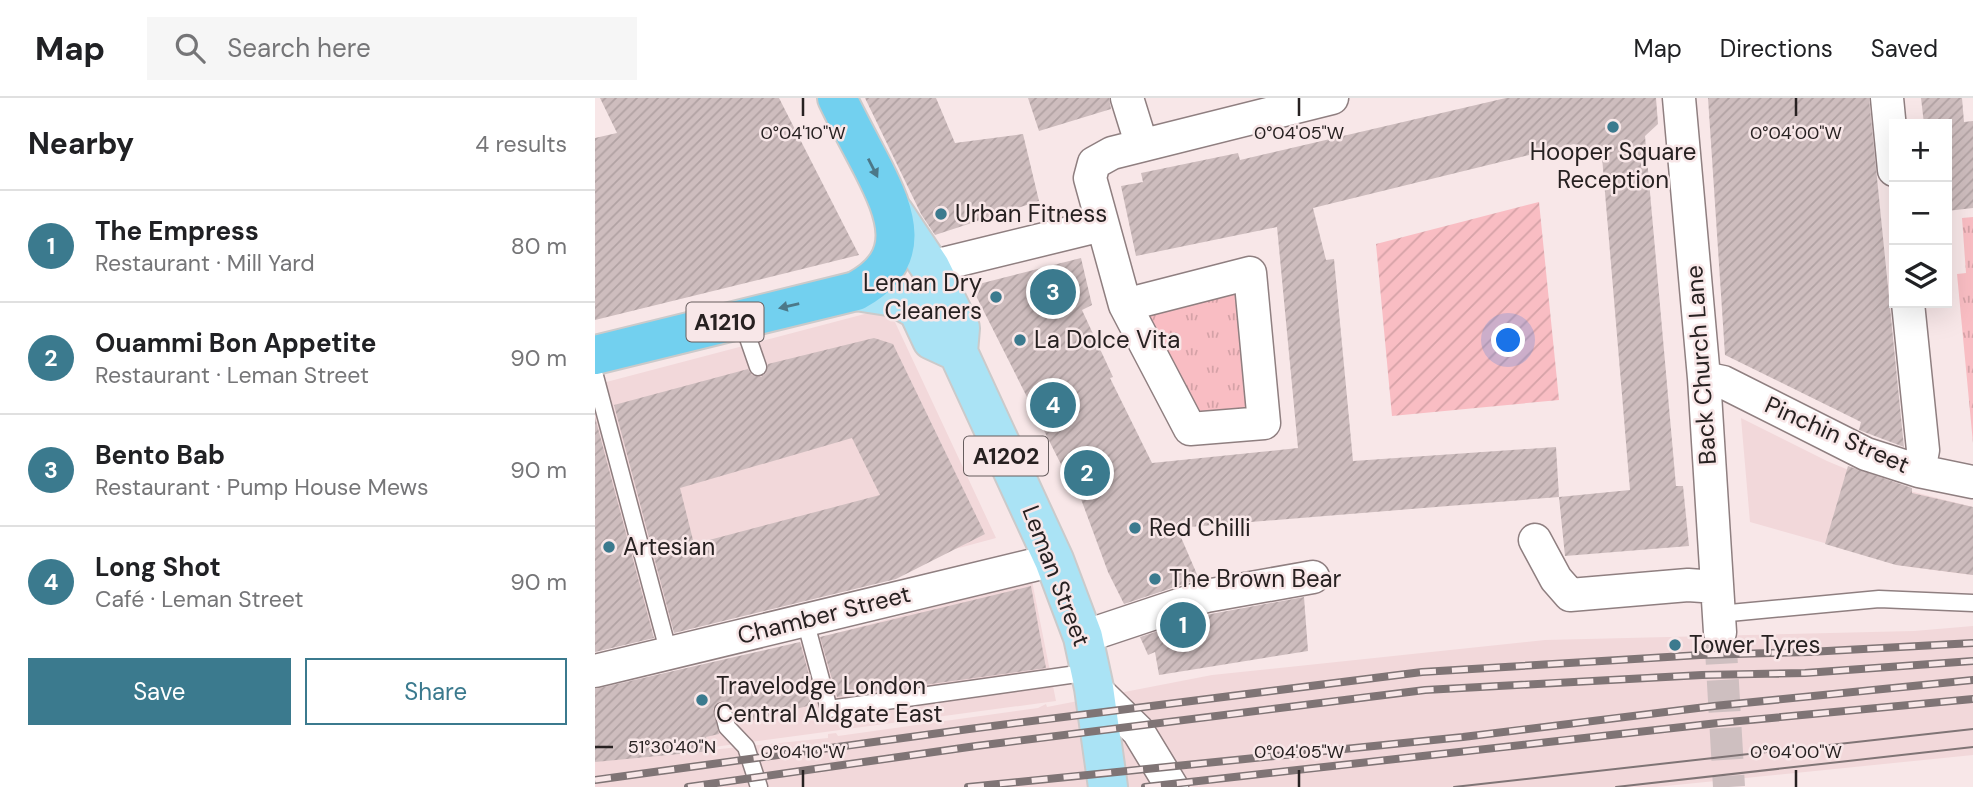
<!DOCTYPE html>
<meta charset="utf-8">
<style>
body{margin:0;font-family:"DM Sans",sans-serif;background:#f6f6f6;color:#202124}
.controls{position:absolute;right:21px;top:21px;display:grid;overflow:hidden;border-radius:0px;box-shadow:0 7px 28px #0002}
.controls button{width:63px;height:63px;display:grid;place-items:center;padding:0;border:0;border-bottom:2px solid #e0e0e0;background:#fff;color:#202124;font:35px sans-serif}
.you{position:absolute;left:914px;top:243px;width:24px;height:24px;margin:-18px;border:5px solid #fff;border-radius:50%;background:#1a73e8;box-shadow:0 0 0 10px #1a73e833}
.badge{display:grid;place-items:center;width:46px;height:46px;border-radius:50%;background:#3b7a8e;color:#fff;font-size:23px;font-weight:700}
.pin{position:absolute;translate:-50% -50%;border:4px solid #fff;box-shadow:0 2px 7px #0006}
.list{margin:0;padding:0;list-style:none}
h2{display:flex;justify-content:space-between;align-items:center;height:91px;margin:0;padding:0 28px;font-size:30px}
h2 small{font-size:23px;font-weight:400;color:#757577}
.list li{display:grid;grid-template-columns:46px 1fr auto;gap:21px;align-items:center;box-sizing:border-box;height:112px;padding:0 28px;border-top:2px solid #e0e0e0}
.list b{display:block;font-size:26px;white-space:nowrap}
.list p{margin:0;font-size:23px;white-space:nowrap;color:#757577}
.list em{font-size:23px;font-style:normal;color:#757577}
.actions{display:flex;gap:14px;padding:21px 28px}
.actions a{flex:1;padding:16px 0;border:2px solid #3b7a8e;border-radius:0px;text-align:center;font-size:24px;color:#3b7a8e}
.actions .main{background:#3b7a8e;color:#fff}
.icon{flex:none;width:38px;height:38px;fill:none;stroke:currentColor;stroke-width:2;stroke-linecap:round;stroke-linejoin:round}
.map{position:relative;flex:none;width:1378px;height:689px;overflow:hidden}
header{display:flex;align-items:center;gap:42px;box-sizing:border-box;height:98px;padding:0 35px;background:#fff;border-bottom:2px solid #e0e0e0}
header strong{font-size:33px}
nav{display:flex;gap:38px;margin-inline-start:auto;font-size:24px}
.search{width:490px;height:63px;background:#f6f6f6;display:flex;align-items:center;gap:18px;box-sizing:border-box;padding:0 24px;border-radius:0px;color:#757577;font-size:26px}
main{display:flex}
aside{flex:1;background:#fff}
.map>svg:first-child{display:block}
.built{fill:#f2d8da}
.grass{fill:url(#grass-tufts)}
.garden{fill:url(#garden-furrows)}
.building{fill:url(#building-hatch);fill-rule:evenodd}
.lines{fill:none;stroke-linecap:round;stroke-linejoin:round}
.street-tunnel{stroke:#cebfc0;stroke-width:32;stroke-dasharray:32 16;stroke-linecap:butt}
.lane-casing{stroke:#8f7f80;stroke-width:19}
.street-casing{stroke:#8f7f80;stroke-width:35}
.primary-casing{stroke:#cbcaca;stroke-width:42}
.highway-casing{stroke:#cbcaca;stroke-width:42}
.lane{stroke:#fff;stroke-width:16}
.street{stroke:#fff;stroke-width:32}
.primary{stroke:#aae3f5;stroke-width:38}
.highway{stroke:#72d0ef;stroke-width:38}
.tram{stroke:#7f7475;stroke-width:2}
.rail-casing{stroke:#7f7475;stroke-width:8}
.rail{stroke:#f8e7e8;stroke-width:5;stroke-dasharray:16;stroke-linecap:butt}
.oneway{fill:#4c7888}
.ticks{fill:none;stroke:#272121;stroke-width:2.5}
.poi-dot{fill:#3b7a8e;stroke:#f8e7e8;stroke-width:2.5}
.labels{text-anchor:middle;stroke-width:5;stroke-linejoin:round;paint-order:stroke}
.shield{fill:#f8e7e8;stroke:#665c5d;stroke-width:2}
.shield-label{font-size:23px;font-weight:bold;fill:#272121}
.poi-label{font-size:24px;fill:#272121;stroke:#f8e7e8;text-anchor:start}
.street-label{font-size:24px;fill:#272121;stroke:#f8e7e8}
.ticks-label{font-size:18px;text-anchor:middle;fill:#272121;stroke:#f8e7e8;stroke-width:5;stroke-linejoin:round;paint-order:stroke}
</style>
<header>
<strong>Map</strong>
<div class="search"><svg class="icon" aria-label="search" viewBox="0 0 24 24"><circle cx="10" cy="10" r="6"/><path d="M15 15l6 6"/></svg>Search here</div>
<nav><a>Map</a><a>Directions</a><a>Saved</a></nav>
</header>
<main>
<aside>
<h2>Nearby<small>4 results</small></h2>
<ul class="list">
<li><span class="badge">1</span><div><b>The Empress</b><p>Restaurant · Mill Yard</p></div><em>80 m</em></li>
<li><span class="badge">2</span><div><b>Ouammi Bon Appetite</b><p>Restaurant · Leman Street</p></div><em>90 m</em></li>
<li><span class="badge">3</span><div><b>Bento Bab</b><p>Restaurant · Pump House Mews</p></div><em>90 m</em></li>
<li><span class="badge">4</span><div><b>Long Shot</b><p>Café · Leman Street</p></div><em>90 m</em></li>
</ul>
<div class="actions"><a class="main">Save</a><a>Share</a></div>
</aside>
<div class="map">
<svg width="1378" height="689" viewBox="0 0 1378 689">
<defs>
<pattern id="grass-tufts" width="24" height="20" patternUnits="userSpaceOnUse" patternTransform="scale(1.75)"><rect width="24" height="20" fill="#f9bdc3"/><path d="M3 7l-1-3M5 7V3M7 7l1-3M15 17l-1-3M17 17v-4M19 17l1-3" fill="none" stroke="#d5a2a7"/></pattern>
<pattern id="garden-furrows" width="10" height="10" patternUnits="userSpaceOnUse" patternTransform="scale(1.75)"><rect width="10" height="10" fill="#f9bdc3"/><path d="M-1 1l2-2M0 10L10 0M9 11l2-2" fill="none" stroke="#d5a2a7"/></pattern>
<pattern id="building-hatch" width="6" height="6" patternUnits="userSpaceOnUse" patternTransform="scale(1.75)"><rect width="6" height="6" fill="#cebdbe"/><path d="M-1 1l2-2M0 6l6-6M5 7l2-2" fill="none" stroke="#b1a2a3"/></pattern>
</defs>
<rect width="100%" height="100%" fill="#f8e7e8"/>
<path class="built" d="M281,213l11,2 8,9 101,216 -401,108v-261z
M1146,320l86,43 55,23 91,23v68l-63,-8 -160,-45z
M437,483l24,120 -424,57 196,-20v-4l8,-1 2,3 200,-28 8,-4 1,3 165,-32 333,-35 369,-9 59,-5v129l-317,32h-1061v-25l117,-96z"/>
<path class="grass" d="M1378,119v226l-16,-169 9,-1 -4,-55z
M644,186l13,132 -58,3 -53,-112z"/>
<path class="garden" d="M944,104l20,198 -167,16 -16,-172z"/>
<path class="building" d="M5,0h179l80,157 -264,65v-182l22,-5z
M270,0h71l19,45 68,-9 16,67 -104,34 -14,-21z
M433,0h81l2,11 -72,22z
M911,0h150l2,26 -13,12 31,350h7l6,60 -124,10 -6,-59 -382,31 22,51 -75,25 -16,-32 -30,-81 -3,1 -104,-206 110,-28 11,47 -10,5 31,67 -3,1 42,85 146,-15 -21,-221 -141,29 -15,-70 22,-4 -2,-9 97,-20 2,7zM979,46l28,13 28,333 -71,7 -3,-50 -203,14 -19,-202 -8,1 -13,-52z
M1113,0h161l35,349 -45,-17 2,-8 -136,-67z
M1326,0h41l2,24 9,-1v87l-26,3v-87h-23z
M279,240l19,6 92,190 -89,45 -222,54 -60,-228 134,-36 4,6 9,2 5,-4 2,-9zM257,340l28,57 -186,49 -14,-56z
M0,319l59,221 -59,14z
M1253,368l64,22v5l61,14v68l-77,-10 -71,-21z
M436,488l15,82 -209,29 -17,-60z
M709,499l4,54 -149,24 -4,-23 -7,3 -8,-18 71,-23z
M205,544l16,58 -6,1 1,4 -72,19 -8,-20 -11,-3 -7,8 6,25 -13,3 5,14 -116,11v-73z"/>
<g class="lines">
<path class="street-tunnel" d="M1125,534l9,155"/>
<defs>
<path id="lane" d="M146,220l17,49
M0,278l74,278
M1124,516l160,-15 94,4
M210,522l24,89 262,-37
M128,613l4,16 19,20 13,40"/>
<path id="street" d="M532,0l14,45
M1084,0l25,280 16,254
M1292,0l7,72
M335,169l172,-42
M1313,205l15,147 -4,21
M530,207l65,124 74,-6 -14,-150 -125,32 -35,-127 4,-15 18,-10 220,-55
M1109,280l19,4 143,72 53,17 54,11
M940,442l21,39 14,16 118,-10 29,2
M488,539l123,-41 107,-19
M0,573l459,-111
M499,590l44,43 34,56"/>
<path id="primary" d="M299,115l36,54 30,61 -2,24 96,208 29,77 11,51 14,99
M261,193l39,6 23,13 14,30 26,12"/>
<path id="highway" d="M0,257l261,-64c59,-32 41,-76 16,-125 -12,-23 -24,-45 -35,-68"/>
</defs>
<use href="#lane" class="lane-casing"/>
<use href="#street" class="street-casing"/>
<use href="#primary" class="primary-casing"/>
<use href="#highway" class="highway-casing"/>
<use href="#lane" class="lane"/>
<use href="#street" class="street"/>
<use href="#primary" class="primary"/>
<use href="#highway" class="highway"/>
<path class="tram" d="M859,689l519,-58
M1021,689l357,-40"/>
<defs>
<path id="rail" d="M0,682l374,-51 453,-57 278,-17 109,-3 164,-9
M93,689l288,-41 449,-56 277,-15 103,-2 168,-12
M373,689l495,-50 251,-31 259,-26
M550,689l573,-64 255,-24"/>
</defs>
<use href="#rail" class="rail-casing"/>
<use href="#rail" class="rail"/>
</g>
<defs><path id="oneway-solid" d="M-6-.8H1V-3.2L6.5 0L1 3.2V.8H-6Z" transform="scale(1.75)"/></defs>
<g class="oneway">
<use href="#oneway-solid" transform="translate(278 70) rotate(63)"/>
<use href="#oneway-solid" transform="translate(194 208) rotate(167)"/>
</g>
<path class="ticks" d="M208,0v18M704,0v18M1201,0v18M0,649h18M208,672v17M704,672v17M1201,672v17"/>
<g class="poi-dot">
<circle cx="1018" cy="29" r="7"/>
<circle cx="346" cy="116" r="7"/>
<circle cx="401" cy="199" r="7"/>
<circle cx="425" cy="242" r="7"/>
<circle cx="540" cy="430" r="7"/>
<circle cx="14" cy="449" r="7"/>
<circle cx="560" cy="481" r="7"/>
<circle cx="1080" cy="547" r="7"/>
<circle cx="107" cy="602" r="7"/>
</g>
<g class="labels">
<g class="shield">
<rect x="91.5" y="204.5" width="77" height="39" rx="5"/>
<rect x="369" y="338.5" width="84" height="39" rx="5"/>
</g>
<g class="shield-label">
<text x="130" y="232">A1210</text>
<text x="411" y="366">A1202</text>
</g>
<g class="poi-label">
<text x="1018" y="62" text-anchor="middle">Hooper Square<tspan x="1018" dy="28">Reception</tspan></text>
<text x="360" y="124">Urban Fitness</text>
<text x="387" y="193" text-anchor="end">Leman Dry<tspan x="387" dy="28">Cleaners</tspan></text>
<text x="439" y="250">La Dolce Vita</text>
<text x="554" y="438">Red Chilli</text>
<text x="28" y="457">Artesian</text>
<text x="574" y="489">The Brown Bear</text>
<text x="1094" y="555">Tower Tyres</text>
<text x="121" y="596">Travelodge London<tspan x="121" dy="28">Central Aldgate East</tspan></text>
</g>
<g class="street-label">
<text transform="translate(1106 267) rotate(-94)" y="8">Back Church Lane</text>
<text transform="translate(1242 337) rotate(24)" y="8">Pinchin Street</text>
<text transform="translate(461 478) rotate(69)" y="8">Leman Street</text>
<text transform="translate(229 517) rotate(-14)" y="8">Chamber Street</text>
</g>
</g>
<g class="ticks-label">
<text x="208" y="41">0°04'10"W</text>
<text x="704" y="41">0°04'05"W</text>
<text x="1201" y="41">0°04'00"W</text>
<text x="77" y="655">51°30'40"N</text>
<text x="208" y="660">0°04'10"W</text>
<text x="704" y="660">0°04'05"W</text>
<text x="1201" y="660">0°04'00"W</text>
</g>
</svg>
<div class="controls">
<button>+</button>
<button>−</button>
<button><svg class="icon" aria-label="layers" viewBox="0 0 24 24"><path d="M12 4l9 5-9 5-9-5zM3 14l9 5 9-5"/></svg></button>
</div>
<div class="you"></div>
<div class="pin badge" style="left:588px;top:527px">1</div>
<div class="pin badge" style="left:492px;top:375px">2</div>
<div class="pin badge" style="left:458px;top:194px">3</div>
<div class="pin badge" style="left:458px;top:307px">4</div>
</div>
</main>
